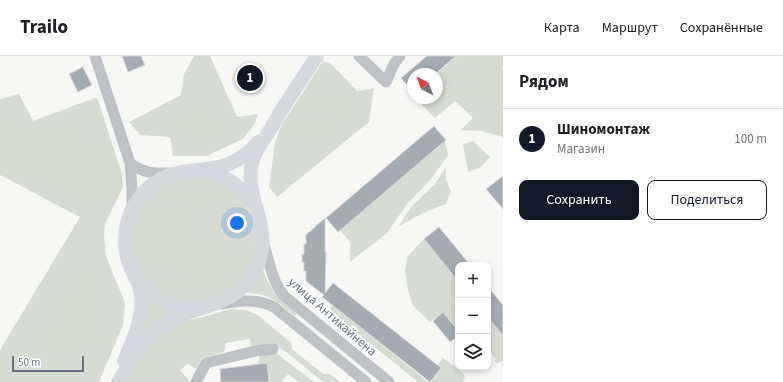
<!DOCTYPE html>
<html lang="ru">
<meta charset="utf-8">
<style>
body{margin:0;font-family:"Source Sans 3",sans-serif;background:#f6f6f6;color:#202124}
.controls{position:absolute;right:12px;bottom:12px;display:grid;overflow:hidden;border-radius:8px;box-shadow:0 2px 6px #0003}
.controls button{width:36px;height:36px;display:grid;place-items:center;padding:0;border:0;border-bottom:1px solid #e0e0e0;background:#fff;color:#202124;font:20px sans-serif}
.compass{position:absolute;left:407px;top:12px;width:36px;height:36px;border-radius:50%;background:#fff;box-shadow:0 2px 6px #0003;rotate:318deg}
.scale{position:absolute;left:12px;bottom:10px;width:72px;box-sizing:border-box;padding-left:4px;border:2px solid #6a7481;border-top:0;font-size:11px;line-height:14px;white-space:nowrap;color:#6a7481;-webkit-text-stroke:3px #fff;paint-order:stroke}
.you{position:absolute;left:237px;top:167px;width:14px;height:14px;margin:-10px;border:3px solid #fff;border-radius:50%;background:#1a73e8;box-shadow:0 0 0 6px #1a73e833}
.badge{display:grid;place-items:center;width:26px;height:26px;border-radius:50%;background:#111827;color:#fff;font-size:13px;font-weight:700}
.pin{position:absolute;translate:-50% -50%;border:2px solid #fff;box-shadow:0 1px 4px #0006}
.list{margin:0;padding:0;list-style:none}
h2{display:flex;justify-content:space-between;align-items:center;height:52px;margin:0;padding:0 16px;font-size:17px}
h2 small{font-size:13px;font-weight:400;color:#757577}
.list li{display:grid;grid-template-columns:26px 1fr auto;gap:12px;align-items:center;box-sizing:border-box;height:60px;padding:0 16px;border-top:1px solid #e0e0e0}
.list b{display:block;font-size:15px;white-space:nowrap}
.list p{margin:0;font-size:13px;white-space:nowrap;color:#757577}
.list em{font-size:13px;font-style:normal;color:#757577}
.actions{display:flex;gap:8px;padding:12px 16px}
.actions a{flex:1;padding:9px 0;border:1px solid #111827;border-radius:8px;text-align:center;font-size:14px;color:#111827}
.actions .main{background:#111827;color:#fff}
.icon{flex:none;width:22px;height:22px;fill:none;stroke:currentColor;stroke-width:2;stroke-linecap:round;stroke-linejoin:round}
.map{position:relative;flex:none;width:503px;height:326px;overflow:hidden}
header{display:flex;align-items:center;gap:24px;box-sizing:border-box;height:56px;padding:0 20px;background:#fff;border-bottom:1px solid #e0e0e0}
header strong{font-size:19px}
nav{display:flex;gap:22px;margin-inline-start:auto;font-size:14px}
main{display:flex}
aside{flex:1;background:#fff}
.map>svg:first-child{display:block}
.green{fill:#d6dbd4}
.building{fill:#a5abb1;stroke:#d8d8d7}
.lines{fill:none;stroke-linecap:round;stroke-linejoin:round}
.minor{stroke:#bfc2c5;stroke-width:11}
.major{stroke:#d5d8dc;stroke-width:14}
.labels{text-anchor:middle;stroke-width:4;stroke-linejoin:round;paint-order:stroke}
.street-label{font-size:13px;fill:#6a7481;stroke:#fff}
</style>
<header>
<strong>Trailo</strong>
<nav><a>Карта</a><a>Маршрут</a><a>Сохранённые</a></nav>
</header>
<main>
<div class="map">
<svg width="503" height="326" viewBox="0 0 503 326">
<rect width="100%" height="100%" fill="#f6f7f4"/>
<path class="green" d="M194,0h16l27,61 21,-3 -3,9 -12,16 -37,17h-33l-3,-19 -30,-2 -11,-13 52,-27 3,-21z
M457,0h46v11l-1,2 1,2v66l-22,-6 -20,-1 12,-12 -18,-17 -20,17 -12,-12 -3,-8h17l-1,-24z
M323,5l8,3 26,27 17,-3 -5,34 -92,75 -8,-10 6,-44 6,-17z
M19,38l14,27 64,-24 25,77 1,13 -18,37 -1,12 2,20 19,47 -2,22 -24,57h-99v-32l80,-133 -80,-42v-76z
M445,85l3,14 -16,23 -25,26 -20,29 -37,29v-20l-10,-12z
M473,85l17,16 -10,11 -12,4 -5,-28z
M446,111v13l5,11 -5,13 -21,8 -26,14 12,-19 24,-23z
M130 183a63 63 0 1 1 126 0a63 63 0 1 1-126 0Z
M424,183l34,42v50l-15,-19 -13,10 -17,-16 -4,-12 -4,-22 2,-15z
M263,213c7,23 17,30 34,44l-2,3c-17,-14 -27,-24 -51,-23l13,-13z
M144,235l35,19 -53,55z
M332,249l96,77h-10l-89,-72z
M230,253l16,1 12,5 33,28 1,6 31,25h7l10,8h-17l-38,-31 -11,-6 -22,3 -2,-9 -24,4 -2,9 -22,6 -6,11 -8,-5 -8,6 10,12h-68l13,-25 39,-34 25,-5z
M488,261l15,19v25l-6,2 -3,-2 1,-3 -7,-7z
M260,297h16l38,29h-15l-11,-8 -6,8h-12l-3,-20 -9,2z
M443,302l19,14 3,4 -2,6h-33l11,-13 -4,-3z"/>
<path class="building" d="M122,0h19l4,9 -17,7z
M427,0h29l-21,18h-22v18l-12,-14z
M83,11l9,18 -14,7 -9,-18z
M434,70l12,14 -108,92 -12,-14z
M503,120v33l-17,-20z
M325,162v34h1l-1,41 8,-10 108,85 -11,14 -108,-85 2,-2 -18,-14v-10h-2v-9h-2v-8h2v-10h2v-9z
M439,171l31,38h-12v16l-34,-42z
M488,231l15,18v31l-15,-19z
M443,256l15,19v5l-8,6 -17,-21z
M267,307l2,19h-48l-1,-13z"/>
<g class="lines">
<path class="minor" d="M95,0l35,107 2,26v20
M359,0l27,26 8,-18 6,-8
M130,107c15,11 23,10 41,10
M263,187c7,18 8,37 21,53l105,86
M223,248c17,-4 35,-5 51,3l92,75
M196,326l10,-19 49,-12 18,-2"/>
<path class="major" d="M204,115c21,3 36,15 49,32
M138,224c13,18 35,29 58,28
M124,305c9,-21 19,-42 17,-66 -1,-13 -9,-22 -13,-34 -8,-27 0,-56 21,-74 23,-20 48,-14 74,-21 14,-4 26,-13 35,-24
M118,326c14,-21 27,-48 50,-60 30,-18 65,-14 85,-48 26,-43 -10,-71 -1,-112 3,-10 10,-20 16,-29 15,-26 32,-52 49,-77"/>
</g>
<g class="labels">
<g class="street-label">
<text transform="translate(333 260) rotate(41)" y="5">улица Антикайнена</text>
</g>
</g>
</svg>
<div class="controls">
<button>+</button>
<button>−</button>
<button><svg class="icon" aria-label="layers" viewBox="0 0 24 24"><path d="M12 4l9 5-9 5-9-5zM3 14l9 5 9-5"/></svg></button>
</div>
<svg class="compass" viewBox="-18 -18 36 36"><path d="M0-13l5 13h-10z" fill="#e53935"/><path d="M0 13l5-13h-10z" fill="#757577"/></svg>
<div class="scale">50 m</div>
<div class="you"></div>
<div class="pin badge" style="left:250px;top:22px">1</div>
</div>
<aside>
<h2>Рядом<small></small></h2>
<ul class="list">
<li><span class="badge">1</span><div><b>Шиномонтаж</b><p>Магазин</p></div><em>100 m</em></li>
</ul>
<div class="actions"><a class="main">Сохранить</a><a>Поделиться</a></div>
</aside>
</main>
